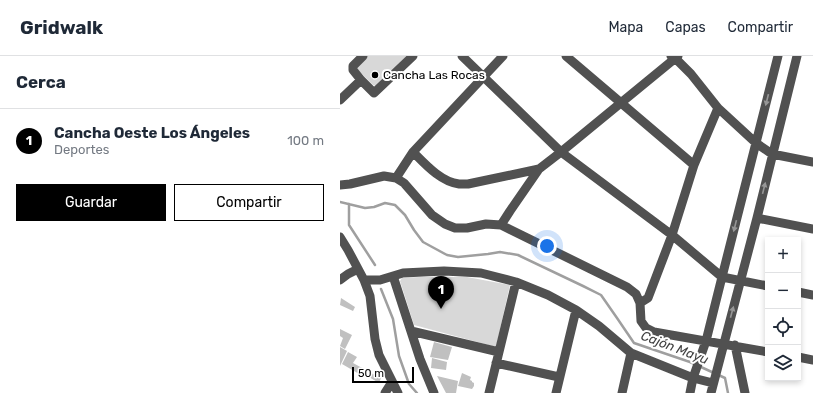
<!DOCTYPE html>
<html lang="es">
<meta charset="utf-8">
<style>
body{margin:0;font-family:Rubik,sans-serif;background:#f6f6f7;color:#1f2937}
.controls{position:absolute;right:12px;bottom:12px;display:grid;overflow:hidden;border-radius:0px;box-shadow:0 2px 6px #0003}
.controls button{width:36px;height:36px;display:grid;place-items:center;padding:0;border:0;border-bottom:1px solid #e0e1e3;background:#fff;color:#1f2937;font:20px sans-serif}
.scale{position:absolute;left:12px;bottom:10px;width:62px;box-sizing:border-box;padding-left:4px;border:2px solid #000;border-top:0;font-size:11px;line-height:14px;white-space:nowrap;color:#000;-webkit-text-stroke:3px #fff;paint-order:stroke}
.you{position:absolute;left:207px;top:190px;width:14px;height:14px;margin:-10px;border:3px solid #fff;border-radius:50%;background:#1a73e8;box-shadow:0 0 0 6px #1a73e833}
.badge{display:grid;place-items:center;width:26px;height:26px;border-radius:50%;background:#000;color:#fff;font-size:13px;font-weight:700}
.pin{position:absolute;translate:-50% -33px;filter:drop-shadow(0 1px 2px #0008)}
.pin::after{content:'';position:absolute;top:21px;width:14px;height:12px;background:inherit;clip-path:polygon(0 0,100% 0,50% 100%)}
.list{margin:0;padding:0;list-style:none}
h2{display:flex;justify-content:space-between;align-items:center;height:52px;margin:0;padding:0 16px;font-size:17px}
h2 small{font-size:13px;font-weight:400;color:#747a83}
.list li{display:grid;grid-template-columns:26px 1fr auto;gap:12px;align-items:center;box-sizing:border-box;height:64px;padding:0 16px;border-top:1px solid #e0e1e3}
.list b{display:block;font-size:15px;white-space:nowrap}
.list p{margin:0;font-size:13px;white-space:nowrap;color:#747a83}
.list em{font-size:13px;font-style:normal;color:#747a83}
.actions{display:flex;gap:8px;padding:12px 16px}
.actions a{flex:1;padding:9px 0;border:1px solid #000;border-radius:0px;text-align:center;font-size:14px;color:#000}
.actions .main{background:#000;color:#fff}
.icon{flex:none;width:22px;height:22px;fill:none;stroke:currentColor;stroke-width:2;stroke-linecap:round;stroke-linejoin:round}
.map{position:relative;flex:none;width:473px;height:337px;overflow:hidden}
header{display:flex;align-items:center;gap:24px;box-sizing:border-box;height:56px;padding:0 20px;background:#fff;border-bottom:1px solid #e0e1e3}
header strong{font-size:19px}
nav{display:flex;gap:22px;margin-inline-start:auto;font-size:14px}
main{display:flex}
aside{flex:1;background:#fff}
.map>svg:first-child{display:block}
.green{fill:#d8d8d8}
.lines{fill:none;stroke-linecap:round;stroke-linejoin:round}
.stream{stroke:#9f9f9f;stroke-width:2.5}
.building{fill:#c0c0c0}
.minor{stroke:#515151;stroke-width:9}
.oneway{fill:#979797}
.poi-dot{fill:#000;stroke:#fff;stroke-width:1.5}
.labels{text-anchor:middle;stroke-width:4;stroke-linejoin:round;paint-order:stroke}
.poi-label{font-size:12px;fill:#000;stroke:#fff;text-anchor:start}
.water-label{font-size:13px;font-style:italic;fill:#404040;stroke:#fff}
</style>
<header>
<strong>Gridwalk</strong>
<nav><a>Mapa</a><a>Capas</a><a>Compartir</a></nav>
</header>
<main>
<aside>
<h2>Cerca<small></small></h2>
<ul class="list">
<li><span class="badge">1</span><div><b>Cancha Oeste Los Ángeles</b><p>Deportes</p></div><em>100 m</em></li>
</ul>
<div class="actions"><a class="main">Guardar</a><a>Compartir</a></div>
</aside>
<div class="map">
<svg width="473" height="337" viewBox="0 0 473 337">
<rect width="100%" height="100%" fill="#fff"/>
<path class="green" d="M26,0h43l-33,30 -3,-1 -16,-16v-4z
M79,221h48l43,8 -14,62 -82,-22 -14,-44 2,-3z"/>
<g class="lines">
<path class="stream" d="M0,146l25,6 9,-1 11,-4 10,2 10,10 9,15 9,12 24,13 11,2 30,-3 12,-2 18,3 65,31 18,9 16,23 17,25 56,19 35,16 3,15
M9,148v21l26,40
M41,233l12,30 6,37 10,28 8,9"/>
</g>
<path class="building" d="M1,242l14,9 -2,4 -13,-6z
M0,273l12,6 -7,14 -5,-3 3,-8 -3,-2z
M94,286l18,5 -4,13 -18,-3z
M0,291l7,4 -7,15z
M8,296l9,5 -4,6 11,6 -3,6 -19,-11z
M92,302l15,4 -1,8 -15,-2z
M31,317l10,5 -2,5 -10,-6z
M122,317l9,4 -1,3 2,1v1l2,1v3l-2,3 -14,-3z
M97,320l21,5 -2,12h-10z"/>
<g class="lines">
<path class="minor" d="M23,0l-10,10v4l8,10 13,13 39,-37
M122,0l99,96 111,83 50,42 46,9
M226,0l128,109
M331,0l4,2 16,16 27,34 38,35 16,11 41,8
M0,44l21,-20
M73,96c12,12 28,30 46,32 3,0 6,0 9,0l71,-15
M56,122l17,-26 90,-96
M0,129l10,-1 34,-8 12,2 8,5 28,32 13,9 10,4h12l19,-4 15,1 126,62 9,7 4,9 1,18 5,7 8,4 114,20
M417,162l56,11
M161,169l9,-14 29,-42 22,-17 117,-96
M0,181l8,13 16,30 6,16 5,43 4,16 19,38
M53,220l27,83 14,34
M0,224l8,-6 10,-5
M24,224h16l23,-7 41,-2 37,2 35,9 32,13 28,15 23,16 32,27 62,25 20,5
M458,236l15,3
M300,247l8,-5 24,-63 22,-70 24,-57
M71,275l88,21
M395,289l10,48
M458,301l15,3
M156,307l63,14
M45,337l7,-11
M149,337l27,-111
M216,337l20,-83
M282,337l9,-40
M350,337l3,-15 13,-37 16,-64 56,-221
M371,337l46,-175 40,-162"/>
</g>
<defs><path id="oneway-solid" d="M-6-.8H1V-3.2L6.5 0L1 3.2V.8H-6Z"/></defs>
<g class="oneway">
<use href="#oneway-solid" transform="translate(427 44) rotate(104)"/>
<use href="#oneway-solid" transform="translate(424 132) rotate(-76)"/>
<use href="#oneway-solid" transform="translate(395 170) rotate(104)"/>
<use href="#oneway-solid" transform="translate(392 256) rotate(-75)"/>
</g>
<circle class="poi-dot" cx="35" cy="19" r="4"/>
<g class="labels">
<g class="poi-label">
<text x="43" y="23">Cancha Las Rocas</text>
</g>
<g class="water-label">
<text transform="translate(335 291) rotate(21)" y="5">Cajón Mayu</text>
</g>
</g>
</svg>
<div class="controls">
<button>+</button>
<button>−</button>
<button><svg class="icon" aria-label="locate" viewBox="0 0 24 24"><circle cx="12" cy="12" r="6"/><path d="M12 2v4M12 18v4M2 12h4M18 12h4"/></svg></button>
<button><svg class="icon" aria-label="layers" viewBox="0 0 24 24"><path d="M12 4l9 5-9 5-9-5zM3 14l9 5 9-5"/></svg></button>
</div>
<div class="scale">50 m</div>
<div class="you"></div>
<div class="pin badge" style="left:101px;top:253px">1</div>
</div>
</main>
